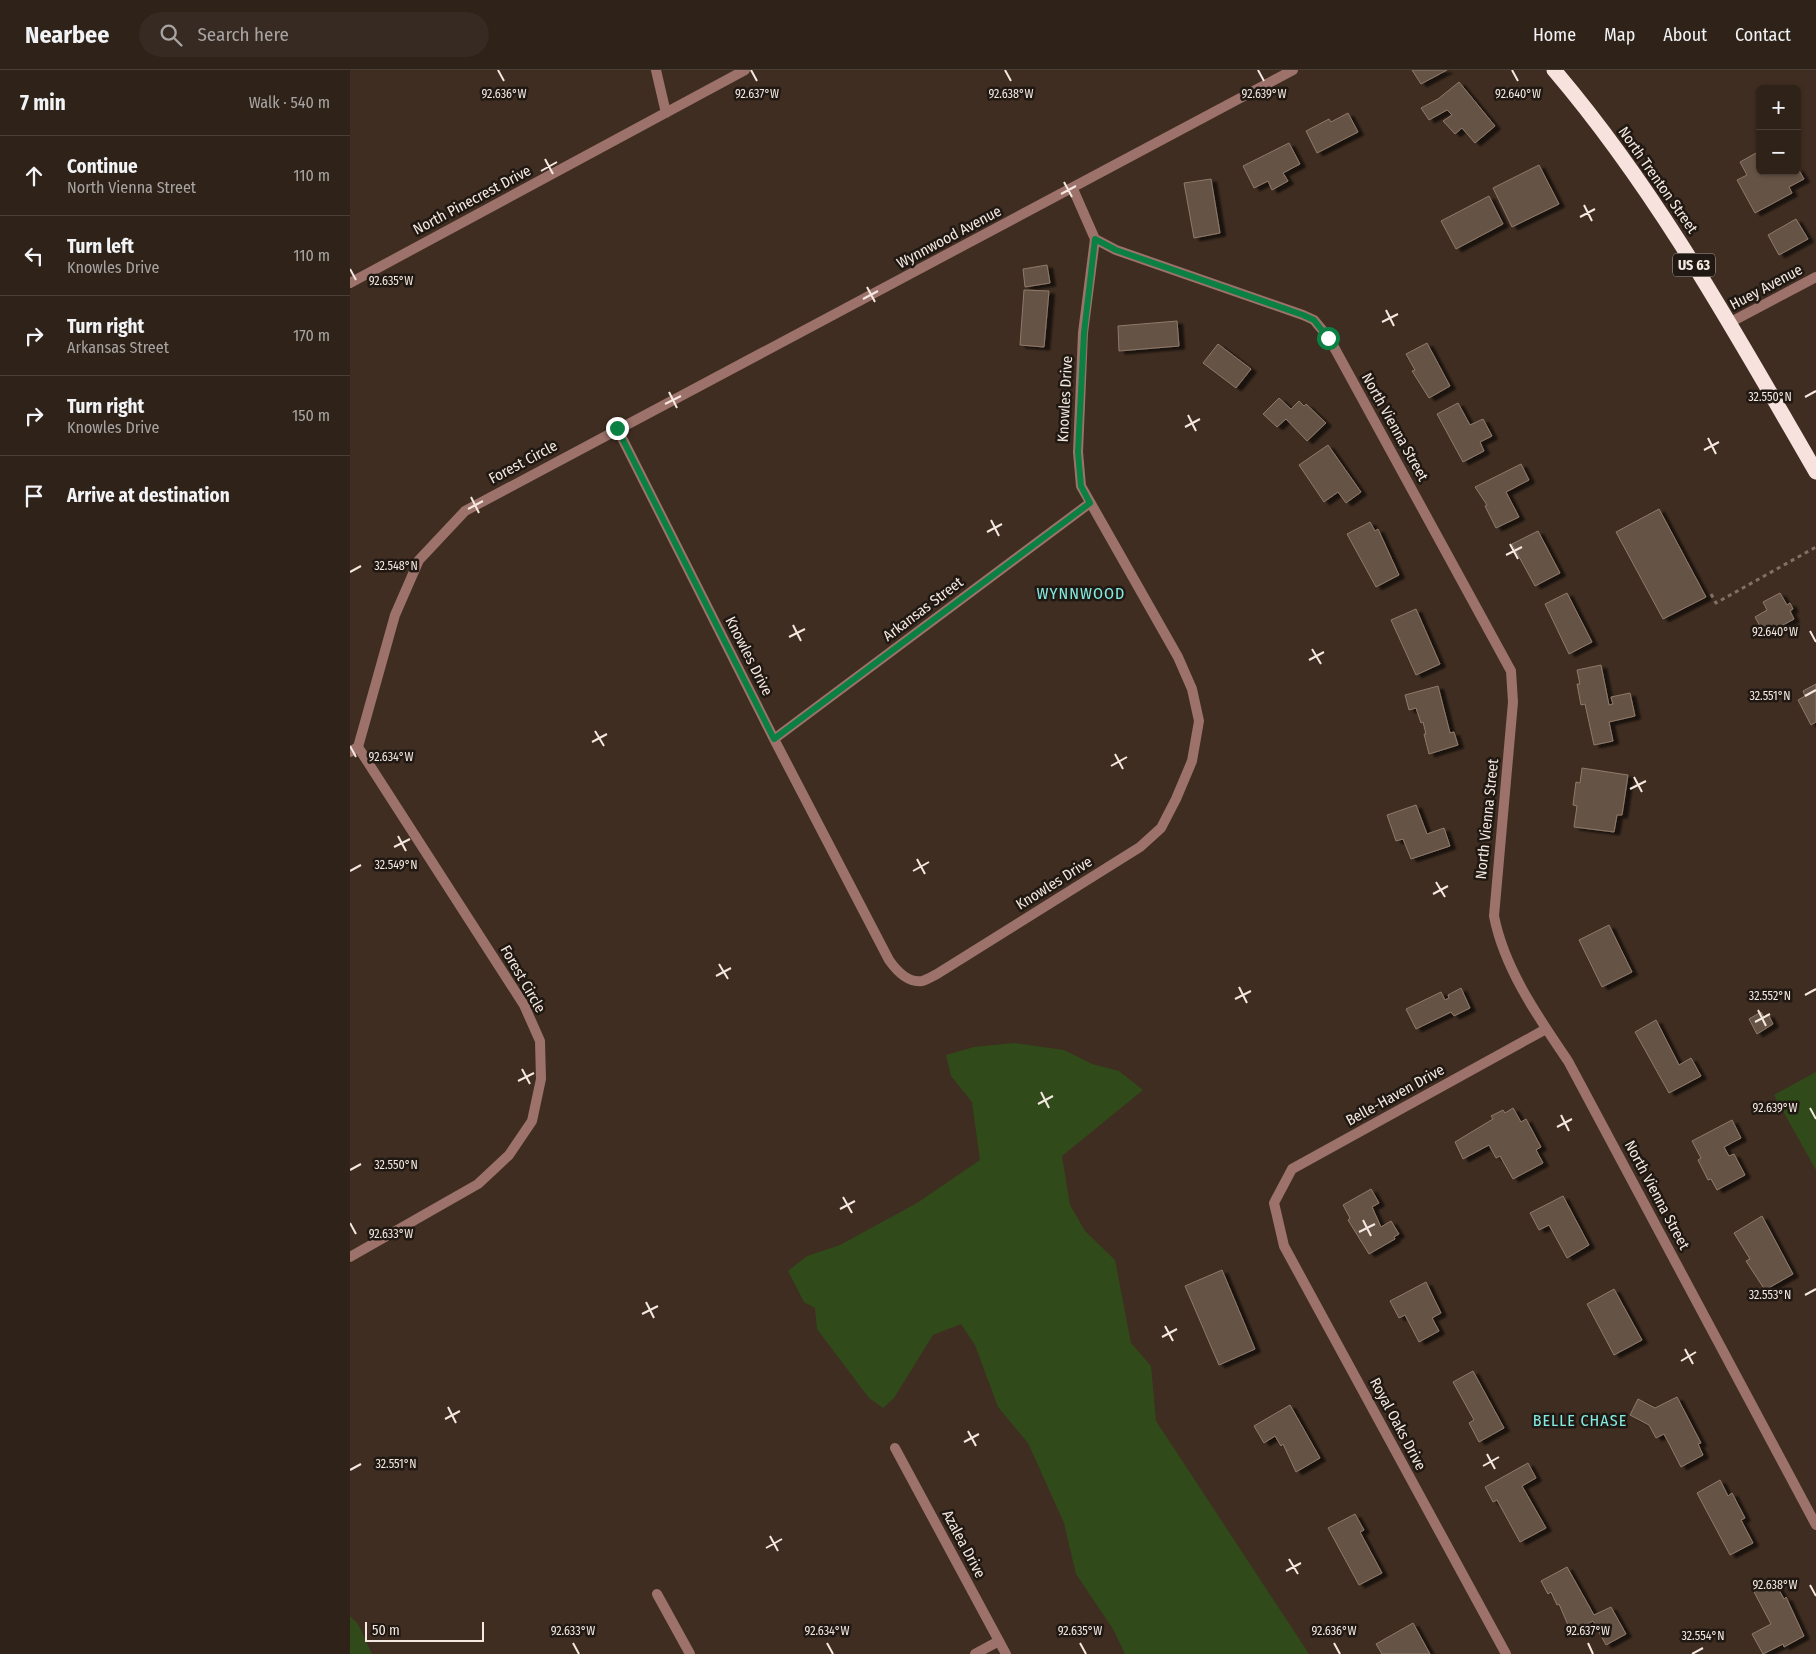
<!DOCTYPE html>
<meta charset="utf-8">
<style>
body{margin:0;font-family:"Fira Sans Condensed",sans-serif;background:#372a22;color:#f1f3f6}
.controls{position:absolute;right:15px;top:15px;display:grid;overflow:hidden;border-radius:8px;box-shadow:0 1px 4px #0004}
.controls button{width:45px;height:45px;display:grid;place-items:center;padding:0;border:0;border-bottom:1px solid #4a3f38;background:#2f2219;color:#f1f3f6;font:25px sans-serif}
.scale{position:absolute;left:15px;bottom:12px;width:119px;box-sizing:border-box;padding-left:5px;border:2px solid #f4e8e0;border-top:0;font-size:14px;line-height:18px;white-space:nowrap;color:#f4e8e0;-webkit-text-stroke:4px #201812;paint-order:stroke}
.stop{position:absolute;width:15px;height:15px;margin:-11px;border:4px solid #0b8043;border-radius:50%;background:#fff}
.stop.end{background:#0b8043;border-color:#fff;box-shadow:0 1px 5px #0008}
.list{margin:0;padding:0;list-style:none}
h2{display:flex;justify-content:space-between;align-items:center;height:65px;margin:0;padding:0 20px;font-size:21px}
h2 small{font-size:16px;font-weight:400;color:#a7a4a2}
.list li{display:grid;grid-template-columns:32px 1fr auto;gap:15px;align-items:center;box-sizing:border-box;height:80px;padding:0 20px;border-top:1px solid #4a3f38}
.list b{display:block;font-size:19px;white-space:nowrap}
.list p{margin:0;font-size:16px;white-space:nowrap;color:#a7a4a2}
.list em{font-size:16px;font-style:normal;color:#a7a4a2}
.icon{flex:none;width:28px;height:28px;fill:none;stroke:currentColor;stroke-width:2;stroke-linecap:round;stroke-linejoin:round}
.map{position:relative;flex:none;width:1466px;height:1584px;overflow:hidden}
header{display:flex;align-items:center;gap:30px;box-sizing:border-box;height:70px;padding:0 25px;background:#2f2219;border-bottom:1px solid #4a3f38}
header strong{font-size:24px}
nav{display:flex;gap:28px;margin-inline-start:auto;font-size:18px}
.search{width:350px;height:45px;background:#372a22;display:flex;align-items:center;gap:12px;box-sizing:border-box;padding:0 18px;border-radius:28px;color:#a7a4a2;font-size:19px}
main{display:flex}
aside{flex:1;background:#2f2219}
.map>svg:first-child{display:block}
.green{fill:#304b19}
.building{fill:#655244;stroke:#8f7a6b;filter:url(#shadow)}
.lines{fill:none;stroke-linecap:round;stroke-linejoin:round}
.path{stroke:#807066;stroke-width:3;stroke-dasharray:4 4;stroke-linecap:butt}
.street{stroke:#9c726a;stroke-width:10}
.highway{stroke:#f7e2de;stroke-width:15}
.route{stroke:#0b8043;stroke-width:6}
.ticks{fill:none;stroke:#f4e8e0;stroke-width:2}
.labels{text-anchor:middle;stroke-width:5;stroke-linejoin:round;paint-order:stroke}
.shield{fill:#201812;stroke:#b4aaa2;stroke-width:1}
.shield-label{font-size:14px;font-weight:bold;fill:#f4e8e0}
.street-label{font-size:15px;fill:#f4e8e0;stroke:#201812}
.neighbourhood-label{font-size:16px;letter-spacing:1px;fill:#82ece3;stroke:#201812}
.ticks-label{font-size:12px;text-anchor:middle;fill:#f4e8e0;stroke:#201812;stroke-width:5;stroke-linejoin:round;paint-order:stroke}
</style>
<header>
<strong>Nearbee</strong>
<div class="search"><svg class="icon" aria-label="search" viewBox="0 0 24 24"><circle cx="10" cy="10" r="6"/><path d="M15 15l6 6"/></svg>Search here</div>
<nav><a>Home</a><a>Map</a><a>About</a><a>Contact</a></nav>
</header>
<main>
<aside>
<h2>7 min<small>Walk · 540 m</small></h2>
<ul class="list">
<li><svg class="icon" aria-label="ahead" viewBox="0 0 24 24"><path d="M12 20V5M6 11l6-6 6 6"/></svg><div><b>Continue</b><p>North Vienna Street</p></div><em>110 m</em></li>
<li><svg class="icon" aria-label="left" viewBox="0 0 24 24"><path d="M17 20v-9H6M10 6l-5 5 5 5"/></svg><div><b>Turn left</b><p>Knowles Drive</p></div><em>110 m</em></li>
<li><svg class="icon" aria-label="right" viewBox="0 0 24 24"><path d="M7 20v-9h11M14 6l5 5-5 5"/></svg><div><b>Turn right</b><p>Arkansas Street</p></div><em>170 m</em></li>
<li><svg class="icon" aria-label="right" viewBox="0 0 24 24"><path d="M7 20v-9h11M14 6l5 5-5 5"/></svg><div><b>Turn right</b><p>Knowles Drive</p></div><em>150 m</em></li>
<li><svg class="icon" aria-label="arrive" viewBox="0 0 24 24"><path d="M6 21V4h12l-3 4 3 4H6"/></svg><div><b>Arrive at destination</b></div></li>
</ul>
</aside>
<div class="map">
<svg width="1466" height="1584" viewBox="0 0 1466 1584">
<defs>
<filter id="shadow"><feDropShadow dx="5.5" dy="3" stdDeviation="1" flood-color="#0009"/></filter>
</defs>
<rect width="100%" height="100%" fill="#3f2d21"/>
<path class="green" d="M664,973l50,7 28,14 27,7 24,19 -81,66 8,49 15,26 30,29 16,83 20,23 5,55 153,233h-184l-12,-25 -37,-55 -12,-51 -36,-80 -30,-36 -23,-62 -14,-21 -28,11 -39,63 -11,10 -14,-10 -52,-69 -2,-21 -11,-6 -16,-31 19,-15 33,-11 77,-42 63,-43 -8,-58 -21,-26 -5,-21 28,-8z
M1466,1002v98l-42,-75z
M0,1546l8,8 14,30h-22z"/>
<path class="building" d="M1062,0h35l-26,14z
M1109,12l36,44 -20,17 -13,-15 -7,6 -12,-13 9,-6 -5,-5 -18,10 -8,-12 17,-9z
M998,43l10,19 -41,21 -11,-22 23,-12 2,3z
M939,73l11,21 -17,9 5,8 -16,9 -4,-9 -14,7 -11,-22z
M1406,83l4,7v11h37v-4l7,12 -15,8 3,6 -37,20 -18,-33 10,-5 -7,-13z
M1189,95l20,39 -47,23 -19,-39z
M861,109l9,54 -26,5 -10,-55z
M1139,126l14,28 -47,25 -15,-28z
M1446,149l12,20 -29,16 -11,-20z
M697,195l3,18 -25,4 -2,-18z
M674,220l25,1 -5,56 -24,-2z
M827,251l2,25 -60,5 -1,-25z
M1077,273l23,43 -21,12 -17,-27 3,-1 -9,-16z
M868,274l33,25 -15,19 -33,-25z
M929,328l12,11 8,-8 5,5 2,-2 20,19 -19,18 -21,-22 -9,8 -14,-13z
M1108,333l12,22 13,-6 9,17 -12,6 4,9 -21,11 -26,-48z
M978,375l33,47 -15,11 -8,-11 -14,10 -25,-37z
M1171,394l8,16 -23,12 13,25 -23,11 -11,-22 2,-1 -12,-18z
M1309,439l47,88 -43,22 -47,-87z
M1020,452l5,9 3,-2 21,46 -23,12 -29,-53z
M1188,461l22,42 -25,13 -23,-42z
M1217,523l25,49 -23,12 -24,-50z
M1430,523l7,12 3,-2 3,6 -3,2 4,8 -29,16 -10,-18 12,-7 -4,-8z
M1066,539l24,55 -24,11 -25,-55z
M1251,595l8,40 4,-1 -2,-7 19,-4 5,23 -26,6 4,19 -19,4 -9,-41 -4,1 -4,-21h3l-3,-14z
M1466,614v38l-5,3 -13,-25 7,-4 -2,-5z
M1088,616l12,47 4,-1 4,13 -29,9 -5,-20h2l-3,-12 -2,1 -5,-15 -7,2 -4,-15z
M1232,698l46,7 -6,40h-5l-3,17 -40,-5 3,-21 -4,-1 3,-23 4,1z
M1066,735l11,29 17,-6 6,18 -39,13 -8,-20 -7,2 -9,-26z
M1259,855l23,47 -30,15 -23,-47z
M1111,918l9,20 -16,8 -3,-4 -35,17 -10,-20 35,-17 4,8 4,-2 -1,-3z
M1411,942l3,5 4,-3 5,10 -16,10 -8,-15z
M1306,950l23,45 12,-7 10,18 -32,17 -34,-61z
M1163,1038l8,14 5,-3 15,28 -5,3 7,13 -30,16 -13,-23 -4,2 -7,-13 -26,14 -8,-17 38,-23 -2,-3 12,-6 2,3z
M1382,1050l9,18 -17,9 5,9 5,-2 11,21 -28,15 -6,-11 -3,1 -10,-20 3,-2 -9,-17z
M1021,1119l8,14 -7,4 9,20 10,-6 8,13 -5,3 1,2 -26,15 -21,-34 2,-2 -7,-13z
M1213,1126l26,49 -22,13 -18,-33 -10,5 -9,-17z
M1412,1146l31,58 -28,16 -19,-29 4,-2 -16,-26z
M872,1200l33,79 -36,16 -34,-79z
M1076,1212l15,31 -9,5 7,13 -20,11 -14,-27 -6,3 -9,-17z
M1264,1219l28,51 -28,15 -27,-51z
M1123,1301l31,57 -25,14 -10,-19 5,-3 -21,-38z
M1327,1327l24,46 -3,1 5,11 -22,12 -17,-33 -8,4 -7,-13 -19,-10 8,-16 17,9z
M940,1335l30,53 -24,14 -13,-28 -2,2 -6,-10 -11,7 -10,-17z
M1178,1393l8,15 -14,8 24,42 -26,14 -23,-42 -4,2 -8,-15z
M1370,1410l8,16 4,-3 13,25 -4,2 12,23 -23,12 -33,-62z
M1005,1444l9,16 -4,2 22,41 -23,12 -31,-57z
M1217,1497l27,48 17,-8 15,27 -20,11 -13,-24 -22,11 -12,-28 -2,1 -6,-13 -3,2 -7,-13z
M1423,1509l11,20 2,-2 18,39 -20,11 -1,-3 -20,10 -11,-20 19,-10 -18,-34z
M1063,1553l17,31h-48l-6,-10z"/>
<g class="lines">
<path class="path" d="M1361,524l5,9 100,-56"/>
<path class="street" d="M306,0l10,43
M745,169l21,11 187,65 11,5 15,18 182,333 2,31 -19,214c10,52 44,101 74,145l248,464
M0,213l395,-213
M1379,253l87,-46
M267,358l157,311 115,221c7,10 19,23 33,21 5,-1 11,-5 15,-7l203,-127 21,-19 15,-29 16,-38 7,-40 -7,-32 -14,-32 -97,-171 -3,-34 5,-119 12,-94 -22,-50
M424,669l316,-236
M8,677l37,-132 24,-55 46,-49 828,-441
M0,682l8,-5 166,258 16,36 1,38 -9,42 -23,34 -31,29 -128,73
M545,1378l111,206
M307,1524l33,60
M625,1584l24,-13
M1156,1584l-222,-408 -10,-43 18,-34 254,-140"/>
<path class="highway" d="M1204,0c104,122 182,264 262,402"/>
</g>
<g class="lines">
<path class="route" d="M267,358l157,311 316,-236 -9,-17 -3,-34 6,-119 11,-94 21,11 187,65 11,5 14,18"/>
</g>
<path class="ticks" d="M148,0l6,11M401,0l6,11M655,0l6,11M908,0l6,11M1162,0l6,11M195,89l8,15M191,101l16,-9M714,112l8,15M711,124l15,-8M1234,135l8,16M1230,147l15,-8M0,199l6,11M517,217l8,15M513,229l15,-8M1036,240l8,16M1032,252l16,-8M319,322l8,16M1455,327l11,-6M315,334l16,-8M838,345l8,16M835,357l15,-8M1358,368l8,16M1354,380l15,-8M121,427l8,16M118,439l15,-8M641,450l8,16M637,462l15,-8M1160,474l8,15M1156,485l16,-8M0,502l11,-6M443,555l8,16M1460,561l6,11M439,567l16,-8M962,579l9,15M959,590l15,-8M1455,626l11,-6M245,661l9,15M242,672l15,-8M0,676l6,11M765,684l8,15M761,696l16,-9M1284,707l8,15M1280,719l16,-8M48,766l8,15M44,777l16,-8M567,789l8,15M0,801l11,-6M563,801l16,-9M1086,812l9,15M1083,824l15,-8M369,894l9,15M366,906l15,-8M889,917l8,16M1455,925l11,-6M885,929l16,-8M1408,940l8,16M1405,952l15,-8M172,999l8,15M168,1011l16,-8M691,1022l8,16M688,1034l15,-8M1460,1038l6,11M1211,1045l8,16M1207,1057l15,-8M0,1100l11,-6M493,1127l9,16M490,1139l15,-8M1013,1150l8,16M0,1153l6,11M1009,1162l16,-8M1455,1225l11,-6M296,1232l8,16M292,1244l16,-8M815,1256l8,15M812,1267l15,-8M1335,1279l8,15M1331,1291l15,-9M98,1337l8,16M95,1349l15,-8M618,1361l8,15M614,1372l15,-8M1137,1384l8,15M1133,1396l16,-9M0,1400l11,-6M420,1466l8,15M416,1478l16,-9M939,1489l9,15M936,1501l15,-8M1460,1515l6,11M223,1573l6,11M477,1573l6,11M730,1573l6,11M984,1573l6,11M1238,1573l5,11M1342,1584l11,-6"/>
<g class="labels">
<rect class="shield" x="1323" y="183.5" width="42" height="23" rx="4"/>
<g class="shield-label">
<text x="1344" y="200">US 63</text>
</g>
<g class="street-label">
<text transform="translate(1308 110) rotate(55)" y="5">North Trenton Street</text>
<text transform="translate(122 130) rotate(-28)" y="5">North Pinecrest Drive</text>
<text transform="translate(599 167) rotate(-28)" y="5">Wynnwood Avenue</text>
<text transform="translate(1416 217) rotate(-28)" y="5">Huey Avenue</text>
<text transform="translate(715 329) rotate(-87)" y="5">Knowles Drive</text>
<text transform="translate(1045 357) rotate(61)" y="5">North Vienna Street</text>
<text transform="translate(173 392) rotate(-28)" y="5">Forest Circle</text>
<text transform="translate(573 539) rotate(-37)" y="5">Arkansas Street</text>
<text transform="translate(399 586) rotate(63)" y="5">Knowles Drive</text>
<text transform="translate(1137 749) rotate(-84)" y="5">North Vienna Street</text>
<text transform="translate(704 813) rotate(-32)" y="5">Knowles Drive</text>
<text transform="translate(173 909) rotate(60)" y="5">Forest Circle</text>
<text transform="translate(1045 1025) rotate(-29)" y="5">Belle-Haven Drive</text>
<text transform="translate(1307 1125) rotate(62)" y="5">North Vienna Street</text>
<text transform="translate(1048 1354) rotate(62)" y="5">Royal Oaks Drive</text>
<text transform="translate(614 1474) rotate(62)" y="5">Azalea Drive</text>
</g>
<g class="neighbourhood-label">
<text x="731" y="529">WYNNWOOD</text>
<text x="1230" y="1356">BELLE CHASE</text>
</g>
</g>
<g class="ticks-label">
<text x="154" y="28">92.636°W</text>
<text x="407" y="28">92.637°W</text>
<text x="661" y="28">92.638°W</text>
<text x="914" y="28">92.639°W</text>
<text x="1168" y="28">92.640°W</text>
<text x="41" y="215">92.635°W</text>
<text x="1420" y="331">32.550°N</text>
<text x="46" y="500">32.548°N</text>
<text x="1425" y="566">92.640°W</text>
<text x="1420" y="630">32.551°N</text>
<text x="41" y="691">92.634°W</text>
<text x="46" y="799">32.549°N</text>
<text x="1420" y="930">32.552°N</text>
<text x="1425" y="1042">92.639°W</text>
<text x="46" y="1099">32.550°N</text>
<text x="41" y="1168">92.633°W</text>
<text x="1420" y="1229">32.553°N</text>
<text x="46" y="1398">32.551°N</text>
<text x="1425" y="1519">92.638°W</text>
<text x="223" y="1565">92.633°W</text>
<text x="477" y="1565">92.634°W</text>
<text x="730" y="1565">92.635°W</text>
<text x="984" y="1565">92.636°W</text>
<text x="1238" y="1565">92.637°W</text>
<text x="1353" y="1570">32.554°N</text>
</g>
</svg>
<div class="controls">
<button>+</button>
<button>−</button>
</div>
<div class="scale">50 m</div>
<div class="stop" style="left:978px;top:268px"></div>
<div class="stop end" style="left:267px;top:358px"></div>
</div>
</main>
